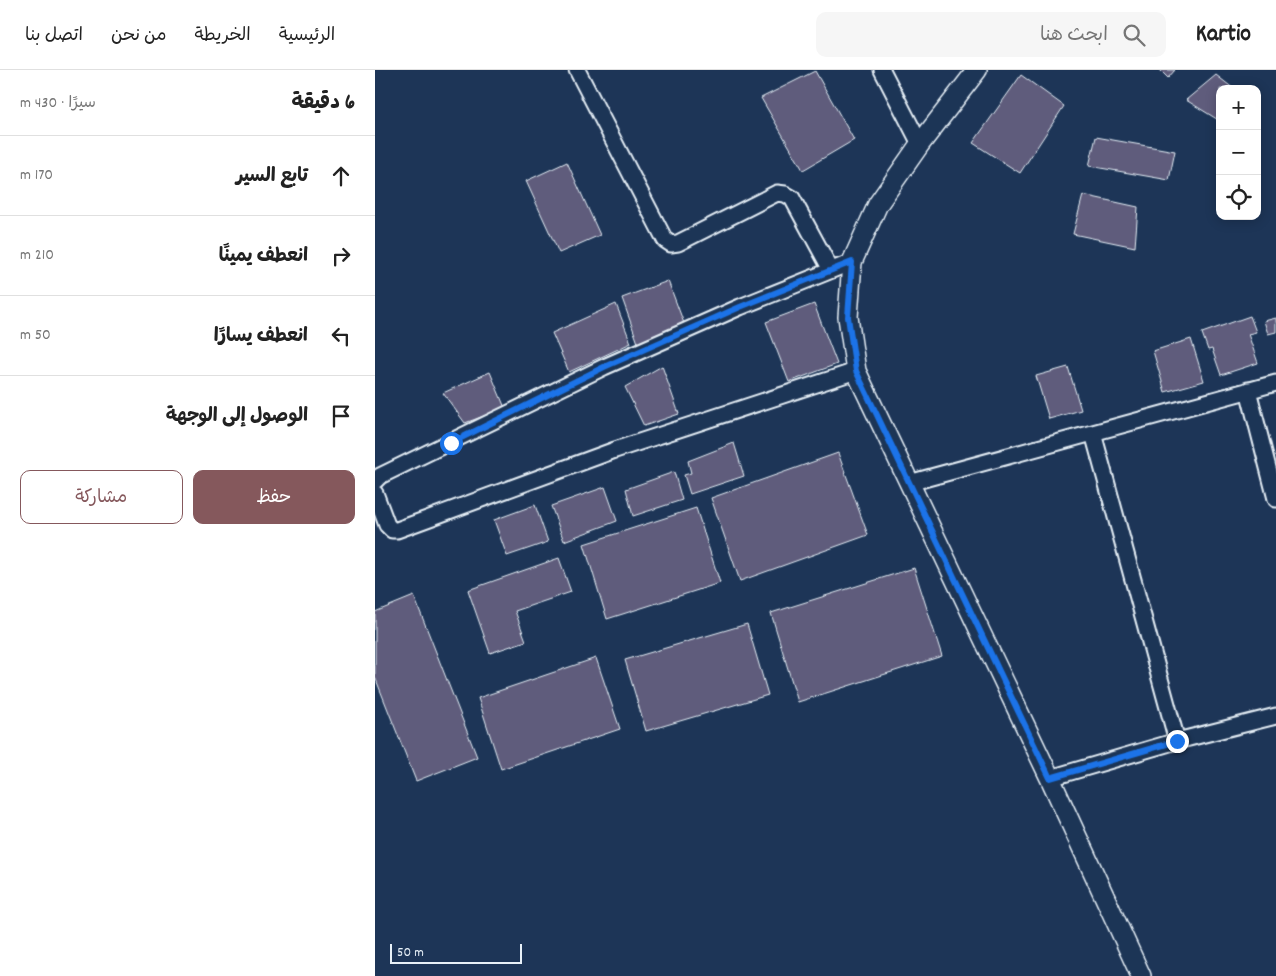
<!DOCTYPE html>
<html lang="ar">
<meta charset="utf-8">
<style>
body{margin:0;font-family:Dekko,"Playpen Sans Arabic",sans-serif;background:#f6f6f6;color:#222;direction:rtl}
.controls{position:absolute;right:15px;top:15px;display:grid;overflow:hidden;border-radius:10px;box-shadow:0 2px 12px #0003}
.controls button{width:45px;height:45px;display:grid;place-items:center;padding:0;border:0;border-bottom:1px solid #e0e0e0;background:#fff;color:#222;font:25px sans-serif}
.scale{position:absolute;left:15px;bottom:12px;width:132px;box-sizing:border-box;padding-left:5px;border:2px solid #e8f1f8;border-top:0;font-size:14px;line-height:18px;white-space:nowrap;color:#e8f1f8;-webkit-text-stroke:4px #1d3557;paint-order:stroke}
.stop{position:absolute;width:15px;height:15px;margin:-11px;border:4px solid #1a73e8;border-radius:50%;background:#fff}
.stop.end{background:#1a73e8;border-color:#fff;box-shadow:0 1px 5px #0008}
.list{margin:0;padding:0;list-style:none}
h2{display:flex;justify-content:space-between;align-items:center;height:65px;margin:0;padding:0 20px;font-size:21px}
h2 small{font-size:16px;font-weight:400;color:#767676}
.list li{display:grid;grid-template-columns:32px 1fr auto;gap:15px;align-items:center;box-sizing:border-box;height:80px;padding:0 20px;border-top:1px solid #e0e0e0}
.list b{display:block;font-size:19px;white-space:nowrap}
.list em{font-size:16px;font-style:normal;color:#767676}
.actions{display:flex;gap:10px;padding:15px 20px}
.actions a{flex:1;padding:11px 0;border:1px solid #85585c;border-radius:10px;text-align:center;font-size:18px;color:#85585c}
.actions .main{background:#85585c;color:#fff}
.icon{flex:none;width:28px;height:28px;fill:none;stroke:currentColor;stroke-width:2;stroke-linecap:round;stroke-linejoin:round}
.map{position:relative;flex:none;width:901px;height:906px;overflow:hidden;direction:ltr}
header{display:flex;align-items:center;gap:30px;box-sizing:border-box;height:70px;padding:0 25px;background:#fff;border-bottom:1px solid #e0e0e0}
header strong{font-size:24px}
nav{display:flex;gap:28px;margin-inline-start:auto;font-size:18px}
.search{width:350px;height:45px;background:#f6f6f6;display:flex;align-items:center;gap:12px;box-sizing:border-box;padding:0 18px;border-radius:10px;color:#767676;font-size:19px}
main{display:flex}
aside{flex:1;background:#fff}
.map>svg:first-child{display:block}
.building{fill:#5e5c7b;stroke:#e8f1f8}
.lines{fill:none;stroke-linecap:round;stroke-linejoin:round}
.minor-casing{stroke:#e8f1f8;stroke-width:19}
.tertiary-casing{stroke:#e8f1f8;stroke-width:22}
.minor{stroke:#1d3557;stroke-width:15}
.tertiary{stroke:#1d3557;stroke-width:19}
.route{stroke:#1a73e8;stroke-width:6}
</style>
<header>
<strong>Kartio</strong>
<div class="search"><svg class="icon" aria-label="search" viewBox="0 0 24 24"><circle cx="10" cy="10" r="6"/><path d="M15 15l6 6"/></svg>ابحث هنا</div>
<nav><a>الرئيسية</a><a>الخريطة</a><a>من نحن</a><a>اتصل بنا</a></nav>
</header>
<main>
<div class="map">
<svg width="901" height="906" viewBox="0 0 901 906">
<rect width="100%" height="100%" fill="#1d3557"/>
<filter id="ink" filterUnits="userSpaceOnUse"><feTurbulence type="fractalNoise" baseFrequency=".02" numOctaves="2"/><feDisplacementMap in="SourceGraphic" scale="10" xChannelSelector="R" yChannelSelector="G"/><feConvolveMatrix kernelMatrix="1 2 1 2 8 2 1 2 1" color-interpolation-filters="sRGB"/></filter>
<g filter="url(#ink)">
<path class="building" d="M785,0h15l-7,8z
M440,1l39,69 -51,30 -42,-72z
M646,5l43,31 -44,67 -47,-30z
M841,5l18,14h-14v32l-34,-21z
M721,67l79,14 -6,29 -80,-14z
M192,92l33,73 -41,18 -33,-72z
M708,125l55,12 -3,40 -62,-13z
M293,211l17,45 -47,17 -16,-45z
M241,234l15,39 -62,29 -17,-39z
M439,234l23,60 -48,18 -23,-60z
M875,246l6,16 -8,2 10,29 -37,12 -9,-26 -4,1 -6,-17z
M901,248v14l-8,2 -4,-13z
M816,269l13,42 -39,11 -12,-41z
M287,296l17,48 -35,12 -19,-39z
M693,297l13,43 -32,9 -13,-43z
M115,302l15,36 -40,15 -22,-30z
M359,373l10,33 -54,18 -6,-19 7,-2 -3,-12z
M463,383l30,82 -128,46 -29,-83z
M299,402l8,28 -49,16 -7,-27z
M230,417l12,34 -53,20 -13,-35z
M160,435l13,37 -41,14 -13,-36z
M321,438l24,75 -113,36 -23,-75z
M184,488l12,34 -56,19 11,30 -36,12 -22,-63z
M539,498l28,88 -144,46 -27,-89z
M39,526l63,161 -61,24 -41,-104v-65z
M372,554l21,71 -122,36 -21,-71z
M221,588l24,71 -119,40 -23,-71z"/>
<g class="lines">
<defs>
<path id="minor" d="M202,0l88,170 6,4 7,-1 99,-50 8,1 7,4 39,72
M507,0l38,74
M873,320l28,109
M718,363l84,308
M0,411l5,-5 224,-109 136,-60 112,-45
M534,413l367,-100
M0,423l12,32 5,5h5l218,-80 241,-79
M675,708l127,-37 99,-25"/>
<path id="tertiary" d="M602,0l-57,74 -42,60 -26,58 -4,55 8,54 194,407 91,198"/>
</defs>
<use href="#minor" class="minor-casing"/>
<use href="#tertiary" class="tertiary-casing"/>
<use href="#minor" class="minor"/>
<use href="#tertiary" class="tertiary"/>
</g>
</g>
<g class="lines" filter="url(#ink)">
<path class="route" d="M76,373l153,-76 136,-60 112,-45 -4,55 8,54 194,407 127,-37"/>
</g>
</svg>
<div class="controls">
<button>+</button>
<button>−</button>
<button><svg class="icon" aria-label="locate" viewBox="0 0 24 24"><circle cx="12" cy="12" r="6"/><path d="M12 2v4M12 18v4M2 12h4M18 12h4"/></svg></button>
</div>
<div class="scale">50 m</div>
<div class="stop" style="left:76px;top:373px"></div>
<div class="stop end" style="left:802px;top:671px"></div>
</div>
<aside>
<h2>6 دقيقة<small>سيرًا · 430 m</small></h2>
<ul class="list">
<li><svg class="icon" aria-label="ahead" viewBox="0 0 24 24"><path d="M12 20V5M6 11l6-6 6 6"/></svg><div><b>تابع السير</b></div><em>170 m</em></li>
<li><svg class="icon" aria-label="right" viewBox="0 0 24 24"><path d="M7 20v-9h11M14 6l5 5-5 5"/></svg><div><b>انعطف يمينًا</b></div><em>210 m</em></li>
<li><svg class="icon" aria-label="left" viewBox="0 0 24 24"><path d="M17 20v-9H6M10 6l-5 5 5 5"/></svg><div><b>انعطف يسارًا</b></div><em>50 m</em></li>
<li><svg class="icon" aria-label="arrive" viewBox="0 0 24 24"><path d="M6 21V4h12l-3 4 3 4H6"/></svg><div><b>الوصول إلى الوجهة</b></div></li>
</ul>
<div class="actions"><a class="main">حفظ</a><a>مشاركة</a></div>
</aside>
</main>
